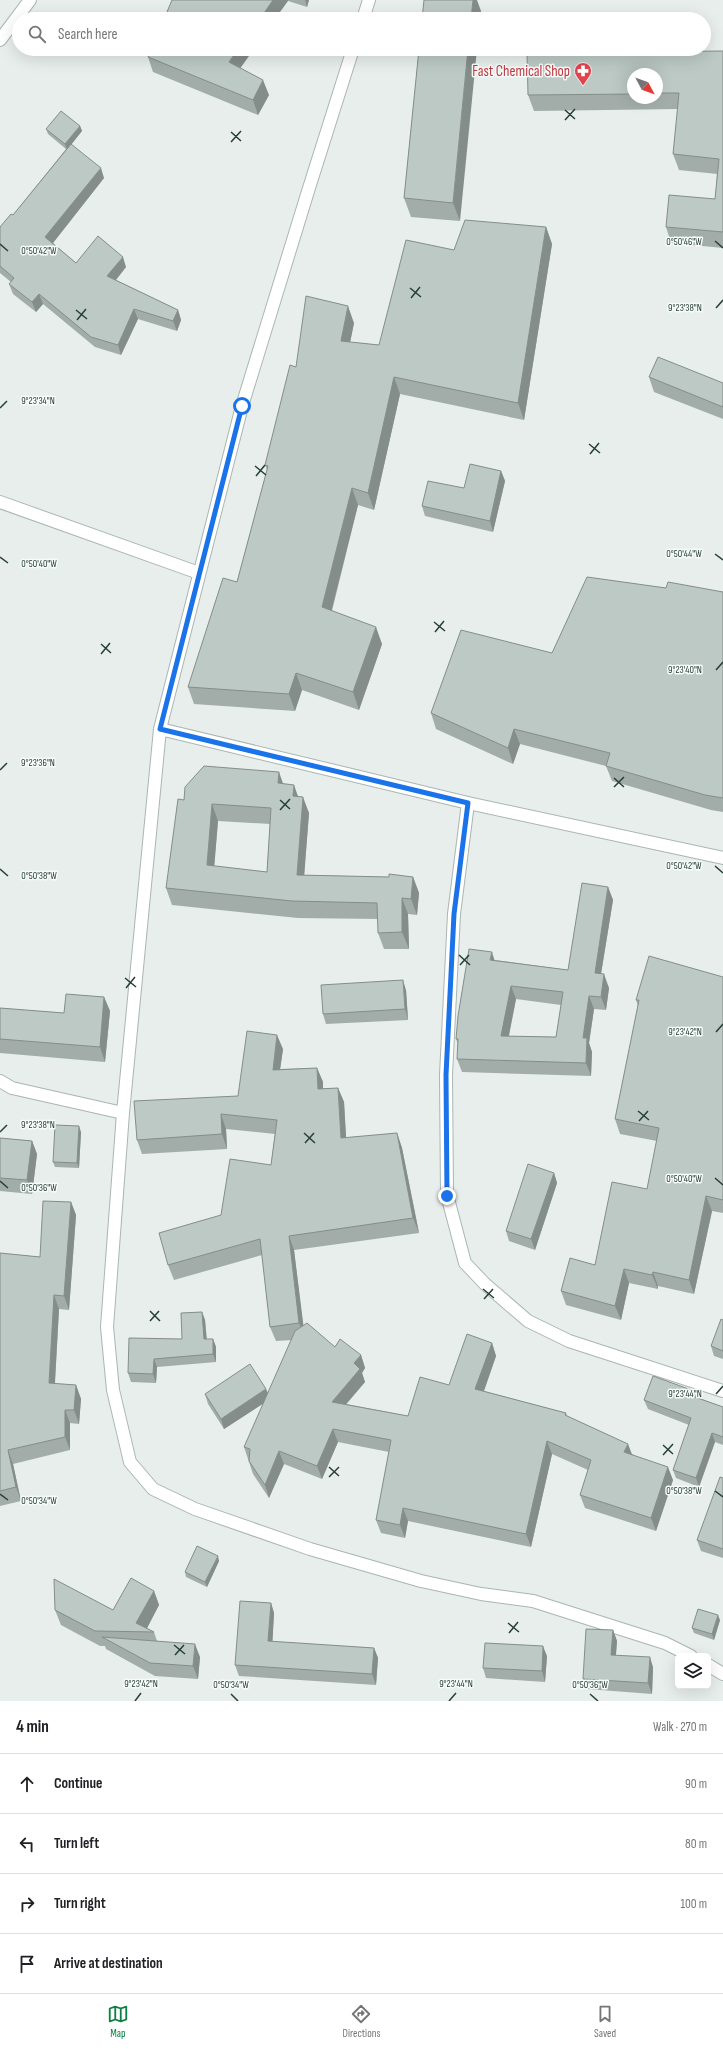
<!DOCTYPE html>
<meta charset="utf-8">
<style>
body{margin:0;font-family:"Sofia Sans Condensed",sans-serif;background:#f2f2f2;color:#202124}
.controls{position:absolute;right:12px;bottom:12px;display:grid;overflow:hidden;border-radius:6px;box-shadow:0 4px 16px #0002}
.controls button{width:36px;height:36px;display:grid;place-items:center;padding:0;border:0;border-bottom:1px solid #e0e0e0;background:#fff;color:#202124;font:20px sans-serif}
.compass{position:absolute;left:627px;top:68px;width:36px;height:36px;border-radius:50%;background:#fff;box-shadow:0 4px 16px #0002;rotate:131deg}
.stop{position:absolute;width:12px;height:12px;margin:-9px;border:3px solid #1a73e8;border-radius:50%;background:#fff}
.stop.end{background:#1a73e8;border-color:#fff;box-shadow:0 1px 4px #0008}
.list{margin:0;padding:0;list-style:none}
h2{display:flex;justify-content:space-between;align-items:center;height:52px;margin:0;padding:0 16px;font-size:17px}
h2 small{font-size:13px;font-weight:400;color:#757577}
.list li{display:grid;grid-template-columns:26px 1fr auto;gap:12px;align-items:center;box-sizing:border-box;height:60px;padding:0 16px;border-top:1px solid #e0e0e0}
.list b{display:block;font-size:15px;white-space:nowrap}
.list em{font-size:13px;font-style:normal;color:#757577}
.icon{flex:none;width:22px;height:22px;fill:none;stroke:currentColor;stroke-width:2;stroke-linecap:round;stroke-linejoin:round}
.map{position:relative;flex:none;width:723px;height:1701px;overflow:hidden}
.search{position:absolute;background:#fff;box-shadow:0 4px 16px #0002;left:12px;right:12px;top:12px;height:44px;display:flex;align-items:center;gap:10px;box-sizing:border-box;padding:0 14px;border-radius:22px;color:#757577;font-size:15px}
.sheet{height:292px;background:#fff}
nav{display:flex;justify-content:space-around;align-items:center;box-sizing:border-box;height:56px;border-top:1px solid #e0e0e0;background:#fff;font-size:11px;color:#757577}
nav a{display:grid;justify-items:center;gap:2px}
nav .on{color:#0b8043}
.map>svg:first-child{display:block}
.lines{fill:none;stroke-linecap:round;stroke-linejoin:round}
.street-casing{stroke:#aab6b2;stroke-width:14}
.street{stroke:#fff;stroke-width:12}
.wall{fill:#a2ada9;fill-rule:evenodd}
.shaded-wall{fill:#848d8a}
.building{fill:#bcc9c5;stroke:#848d8a;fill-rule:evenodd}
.route{stroke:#1a73e8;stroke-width:5}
.ticks{fill:none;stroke:#273f3a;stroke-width:1.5}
.labels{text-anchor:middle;stroke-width:3;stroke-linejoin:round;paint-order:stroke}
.health-label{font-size:15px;fill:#be3a42;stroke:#f7fbf9;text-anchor:end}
.ticks-label{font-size:10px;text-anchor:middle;fill:#273f3a;stroke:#f7fbf9;stroke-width:3;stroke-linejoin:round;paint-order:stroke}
</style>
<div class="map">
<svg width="723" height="1701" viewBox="0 0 723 1701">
<rect width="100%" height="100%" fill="#e7eeeb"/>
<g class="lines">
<defs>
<path id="street" d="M363,19l6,-19
M0,40l30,-40
M353,49l-44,139 -67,218 -82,323 -37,384 -16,214 6,63 17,72 23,27 42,20 115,40 111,32 60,13 52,7 132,42 26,13
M0,502l199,71
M160,729l308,74 255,55
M468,803l-14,111 -8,161 1,120 18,68 20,21 43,37 41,20 154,50
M0,1081l12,7 111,25
M708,1665l15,9"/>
</defs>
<use href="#street" class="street-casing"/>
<use href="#street" class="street"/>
</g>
<path class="wall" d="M172,0h137l-2,7 -19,-6z
M419,49l41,172 -49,-4 -7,-19z
M723,51v197l-52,-5 -5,-16 49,-28 2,-25 -38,-4 -6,-16 5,-45 -144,2 -6,-16zM633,74h24v24h-24z
M148,57l92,11 29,27 -11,20 -105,-43z
M80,126l2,5 -11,13 33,34 -51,65 23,20 50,4 -10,13 62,30 3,10 -4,11 -39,-12 -17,36 -26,-8 -52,-43 -7,8 -23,-18 -4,-10 2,-2 -11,-9v-46l13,-12 53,-66 -18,-15 -2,-5z
M546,227l6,17 -28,176 -124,-26 -26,116 -16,-5 -26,106 50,33 -23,66 -57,-20 -7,21 -101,-7 -6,-17 49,-105 30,-112 -2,-5 31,-98 58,-44 -4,19 29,3 75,-95z
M649,377l74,6v36l-69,-27z
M501,471l4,10 -12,51 -68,-16 -3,-10 42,-18z
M666,588l57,4v220l-12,-2 -99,-29 -6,-15 -86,-22 -7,20 -77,-35 -5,-16 121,-60z
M283,784l15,12 11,17 -5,62 85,2h24l6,16 -2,22 -9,-1 1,35h-25l-6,-16v-14l-80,-1 -126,-13 -6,-17 18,-88zM218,821l52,3 -3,48 -53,-6z
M608,887l5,13 -12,74 8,14 -3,22 -12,-1 -5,34 3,9 -1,24 -129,-4 -5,-13 1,-15 -2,-5 39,-79 73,10zM516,999l45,6 -5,32 -47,-1z
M723,977v236l-11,-2 -18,83 -36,-8v3l-29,-6 -8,37 -55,-15 -5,-14 34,-26 52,-76 10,-48 -37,-7 -5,-15 23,-113 -2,-6z
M406,990l2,30 -82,4 -3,-10z
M104,997l6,14 -5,51 -105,-9v-45l64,5z
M283,1049l-3,20 37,-1 6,14v7l15,-1 6,14 2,36 51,-5 5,15 17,85 -125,17 9,76 32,21 26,8 4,13 -3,5 3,9 -19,22 62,12 41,-31 43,-42 4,13 -12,35 82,22 1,3 65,38 41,26 -17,51 -71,-23 -5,-13 8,-25 -36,-16 -21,93 -123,-26 -3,17 -24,-5 -5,-13 13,-68 -51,-10 -16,37 -38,-15 -15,34 -16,-24 -9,-27 20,-44 -40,26 -16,-25 -3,-10 61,-5 2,4 24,-53 -16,1 -6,-14 -8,-72 -88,25 -6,-15 53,-50 50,-50 4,-31 -49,-5 1,20 -85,5 -5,-14 101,-44z
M81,1132l-2,36 -24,-1 -2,-5z
M0,1138l32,3 5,13 -5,40 -32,-3z
M554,1173l3,10 -22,67 -26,-9 -3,-10z
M71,1202l5,13 -7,95 -10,-1 -4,75 21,1 5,14 -2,25 -9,-1v27l-57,14 8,37 -21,5v-253l40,4z
M202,1312l3,8 2,19h6l3,8v15l-59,5 -1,16 -25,-1 -3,-9 54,-34z
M723,1320v39l-9,-3 -3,-10z
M696,1397l27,10v38l-8,-3 -16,45 -23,-9 -3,-8 16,-45 -41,-16 -4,-9z
M723,1478v80l-22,-7 -4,-11z
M219,1561l-12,26 -21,-10 -1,-5z
M154,1591l5,14 -12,23 7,4 3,9 43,16 -2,22 -43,-3 -49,-27 -1,-3h-5l-39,-21 -6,-15h58z
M271,1603l3,10 -2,29 102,6 4,10 -2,27 -137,-9 -4,-11z
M720,1620l-6,20 -20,-7 -2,-5z
M613,1630l4,11 -1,14 37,12 -1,27 -65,-5 -4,-10z
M547,1656l-2,26 -59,-4 -3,-10z"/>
<path class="shaded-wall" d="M273,0h15v1l-13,18h-15z
M305,0h4l-2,7z
M473,0h4l4,11 -1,8h-9z
M238,49h16l-20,28 -5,-15z
M468,49h9l-17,172 -7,-18z
M263,80l6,15 -11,20 -5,-15z
M80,126l2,5 -15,19 -2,-6z
M101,168l3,10 -55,70 -4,-11z
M546,227l6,17 -28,176 -6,-17z
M123,257l3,10 -15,19 -4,-10z
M39,294l4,10 -7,8 -4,-10z
M348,306l6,17 -7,35 -6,-17z
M134,309l4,10 -17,36 -3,-10z
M178,310l3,10 -4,11 -4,-10z
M394,377l6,17 -26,116 -6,-17z
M501,471l4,10 -12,51 -3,-11z
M352,488l6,17 -30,119 -6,-17z
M376,627l6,17 -23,66 -6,-18z
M296,673l6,17 -7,21 -6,-17z
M514,729l6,15 -7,20 -5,-16z
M279,772l6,17 -7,-6z
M294,785l6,17 -7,-6z
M303,797l6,16 -6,78 -6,-16z
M212,804l6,17 -5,61 -6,-17z
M413,877l6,16 -2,22 -6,-16z
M608,887l5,13 -14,86 -4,-13z
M402,898l6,16 1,35 -7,-17z
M492,952l4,13 -6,-5z
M604,974l5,14 -3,22 -5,-13z
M403,980l3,10 2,30 -3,-11z
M511,986l5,13 -10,50 -5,-13z
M589,996l5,13 -5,34 3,9 -1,24 -5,-13 -3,-25z
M104,997l6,14 -5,51 -5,-15z
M277,1035l6,14 -5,35 -5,-14z
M317,1068l6,14v22l-5,-15z
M338,1088l6,14 3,51 -6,-15z
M221,1114l5,15 1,20 -5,-15z
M79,1126l2,6 -2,36 -2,-5z
M397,1133l5,15 17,85 -6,-15z
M32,1141l5,13 -5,40 -5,-14z
M554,1173l3,10 -22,67 -4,-11z
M706,1196l6,15 -18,83 -5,-14z
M71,1202l5,13 -7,95 -5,-14z
M289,1236l5,14 11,88 -6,-15z
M624,1269l5,14 -8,37 -6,-14z
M653,1272l5,14v3l-6,-14z
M54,1295l5,14 -5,88 -5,-14z
M202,1312l3,8 2,27 -3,-8z
M213,1339l3,8v15l-3,-8z
M492,1343l4,13 -16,46 -5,-13z
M361,1355l4,13 -3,5 3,9 -28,33 -5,-13 22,-39z
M154,1359l3,8 -1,16 -3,-9z
M76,1385l5,14 -2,25 -5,-14z
M266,1389l4,10 -46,30 -3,-10z
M694,1391l3,9 -5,-4z
M65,1410l5,13v27l-5,-13z
M333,1429l5,13 -16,37 -5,-13z
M712,1433l3,9 -16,45 -3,-9z
M547,1441l5,13 -21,93 -5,-13z
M628,1444l5,13 -9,-5z
M8,1450l5,14 8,37 -5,-14z
M279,1451l5,13 -15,34 -4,-13z
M668,1467l5,13 -17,51 -5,-13z
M403,1508l5,13 -3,17 -5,-13z
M218,1556l1,5 -12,26 -2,-5z
M154,1591l5,14 -14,27 -9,-9z
M271,1603l3,10 -2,38 -4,-10z
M718,1615l2,5 -6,20 -2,-6z
M613,1630l4,11 -2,24 -4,-10z
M195,1644l5,13 -2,22 -5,-13z
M543,1646l4,10 -2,26 -3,-11z
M374,1648l4,10 -2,27 -4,-11z
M650,1657l3,10 -1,27 -4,-11z"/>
<path class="building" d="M172,0h101l-13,19h-96z
M424,0h49l-2,19h-49z
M151,49h87l-9,13 34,18 -10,20 -105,-43z
M419,49h49l-15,154 -49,-5z
M723,51v181l-57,-5 3,-32 46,4 4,-40 -46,-5 6,-61h-22v-19h-24v20l-105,1 -1,-42z
M61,111l19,15 -15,18 -19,-15z
M71,144l30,24 -56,69 31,26 22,-27 25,21 -16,19 71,34 -5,11 -39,-12 -16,36 -27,-8 -52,-43 -7,8 -23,-18 5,-6 -14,-12v-39l11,-13 2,1z
M465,220l81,7 -28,176 -124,-26 -26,116 -16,-5 -30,119 54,20 -23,65 -57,-19 -7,21 -101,-7 35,-109 14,4 31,-116 -3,-1 25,-100 6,2 10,-71 42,10 -7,35 38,4 27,-105 48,10z
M658,357l65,26v24l-74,-30z
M470,464l31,7 -11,50 -68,-15 6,-25 36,7z
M587,577l79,11 2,-6 55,10v206l-18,-3 -99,-29 4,-13 -96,-24 -6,19 -77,-35 30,-83 91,23z
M204,766l75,6 -1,11 16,2 -1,11 10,1 -6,78 92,2v-3l24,3 -2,22 -9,-1v34l-24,1 -1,-30 -85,-2 -126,-13 12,-89 6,1 1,-13zM212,804l59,4 -4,64 -60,-7z
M582,883l26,4 -13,86 9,1 -3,23 -12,-1 -6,42h4l-1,25 -129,-4 1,-20h-2l2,-23 11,-67 23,3 -2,8 78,10zM511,986l52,6 -7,45 -55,-1z
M649,956l74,21v223l-17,-4 -17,84 -36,-8 -1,3 -28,-6 -9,37 -54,-15 9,-33 25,7 17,-83 35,7 12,-61 -44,-9 24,-119h-3z
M403,980l2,29 -82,5 -2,-29z
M66,994l38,3 -4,50 -100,-8v-31l64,5z
M247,1031l30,4 -4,35 44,-2 1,21 20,-1 3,50 56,-5 16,85 -124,18 10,87 -29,4 -10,-88 -92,26 -9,-32 62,-18 9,-56 41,6 6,-45 -56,-6 1,20 -85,6 -3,-39 104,-5z
M55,1125l24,1 -2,37 -24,-1z
M0,1138l32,3 -5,39 -27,-2z
M528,1164l26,9 -23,66 -25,-8z
M43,1201l28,1 -7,94 -10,-1 -5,88 27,2 -2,25h-9v27l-57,13 8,37 -16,4v-238l40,4z
M202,1312l2,27h9v15l-59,5 -1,15 -25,-1 1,-35 53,1 -1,-26z
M721,1319l2,1v31l-12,-5z
M307,1323l28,24 5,-8 21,16 -7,8 6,6 -28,33 76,14 12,-39 29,8 18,-51 25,9 -17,46 91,24 -1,2 63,29 -4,8 44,15 -17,51 -71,-23 11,-35 -44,-19 -21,93 -123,-26 -3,17 -24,-5 15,-80 -58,-11 -16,37 -38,-15 -14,34 -16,-24 1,-12 -6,-2 51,-116z
M250,1364l16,25 -45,30 -16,-25z
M653,1376l41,15 -2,5 31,11v30l-11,-4 -16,45 -23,-8 18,-52 -47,-18z
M720,1477l3,1v71l-26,-9z
M197,1546l21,10 -13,26 -20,-10z
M131,1578l23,13 -18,32 18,9 -59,-1 -40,-21 -1,-31 59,31z
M240,1601l31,2 -3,38 106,7 -2,26 -137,-9z
M698,1609l20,6 -6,19 -20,-6z
M586,1629l27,1 -2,25 39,2 -2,26 -65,-4z
M102,1637l93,7 -2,22 -43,-3z
M485,1643l58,3 -1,25 -59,-3z"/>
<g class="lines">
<path class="route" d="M242,406l-82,323 308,74 -14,111 -8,161 1,121"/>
</g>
<path class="ticks" d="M565,110l10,9M565,120l10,-11M231,132l10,9M231,142l10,-11M715,241l8,7M0,244l8,7M410,288l11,9M411,298l9,-11M716,308l7,-8M76,310l11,9M77,320l9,-11M0,408l7,-7M589,444l11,9M590,454l9,-11M255,466l11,9M256,476l9,-11M715,554l8,6M0,557l8,6M434,622l11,9M435,632l9,-11M101,644l10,9M101,654l9,-11M716,670l7,-8M0,770l7,-7M614,778l10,9M614,787l10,-10M280,800l10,9M280,810l10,-11M715,866l8,7M0,869l8,7M459,955l11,10M460,965l9,-10M125,978l11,9M126,988l9,-11M716,1032l7,-8M638,1111l11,9M639,1121l9,-10M0,1132l7,-7M304,1133l11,10M305,1143l9,-10M715,1178l8,7M0,1181l8,7M483,1289l11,9M484,1299l9,-10M150,1311l10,10M150,1321l9,-10M716,1394l7,-8M663,1445l10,9M663,1455l10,-11M329,1467l10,9M329,1477l10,-10M715,1491l8,6M0,1494l8,6M508,1623l11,9M509,1633l9,-11M174,1645l11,9M175,1655l9,-10M231,1694l7,7M590,1694l8,7M135,1701l6,-8M449,1701l7,-8"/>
<defs>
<symbol id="pharmacy-pin" viewBox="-11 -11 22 30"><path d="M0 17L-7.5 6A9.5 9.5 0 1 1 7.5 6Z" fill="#e0444e" stroke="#f7fbf9"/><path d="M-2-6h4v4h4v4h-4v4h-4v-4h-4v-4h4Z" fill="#fff"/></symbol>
</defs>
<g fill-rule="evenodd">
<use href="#pharmacy-pin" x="573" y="61" width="20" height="27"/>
</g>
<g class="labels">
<g class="health-label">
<text x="570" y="76">Fast Chemical Shop</text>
</g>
</g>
<g class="ticks-label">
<text x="684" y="245">0°50'46"W</text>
<text x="39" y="254">0°50'42"W</text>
<text x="685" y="311">9°23'38"N</text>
<text x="38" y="404">9°23'34"N</text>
<text x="684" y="557">0°50'44"W</text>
<text x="39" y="567">0°50'40"W</text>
<text x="685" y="673">9°23'40"N</text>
<text x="38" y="766">9°23'36"N</text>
<text x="684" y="869">0°50'42"W</text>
<text x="39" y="879">0°50'38"W</text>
<text x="685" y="1035">9°23'42"N</text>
<text x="38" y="1128">9°23'38"N</text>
<text x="684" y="1182">0°50'40"W</text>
<text x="39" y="1191">0°50'36"W</text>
<text x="685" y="1397">9°23'44"N</text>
<text x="684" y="1494">0°50'38"W</text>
<text x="39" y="1504">0°50'34"W</text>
<text x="141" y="1687">9°23'42"N</text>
<text x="456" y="1687">9°23'44"N</text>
<text x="231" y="1688">0°50'34"W</text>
<text x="590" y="1688">0°50'36"W</text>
</g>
</svg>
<div class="controls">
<button><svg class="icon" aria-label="layers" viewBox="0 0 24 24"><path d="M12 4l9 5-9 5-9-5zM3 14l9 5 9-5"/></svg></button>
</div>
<svg class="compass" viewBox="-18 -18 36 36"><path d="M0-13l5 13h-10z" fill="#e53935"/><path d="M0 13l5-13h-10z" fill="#757577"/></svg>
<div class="stop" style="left:242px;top:406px"></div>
<div class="stop end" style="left:447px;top:1196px"></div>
<div class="search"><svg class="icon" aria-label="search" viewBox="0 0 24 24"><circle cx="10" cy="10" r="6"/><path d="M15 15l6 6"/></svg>Search here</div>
</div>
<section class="sheet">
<h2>4 min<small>Walk · 270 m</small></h2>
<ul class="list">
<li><svg class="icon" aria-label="ahead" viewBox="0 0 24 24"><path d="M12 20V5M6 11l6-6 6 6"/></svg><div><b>Continue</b></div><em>90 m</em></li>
<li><svg class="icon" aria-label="left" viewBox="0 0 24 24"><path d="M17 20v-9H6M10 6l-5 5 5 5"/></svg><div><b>Turn left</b></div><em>80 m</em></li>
<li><svg class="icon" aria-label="right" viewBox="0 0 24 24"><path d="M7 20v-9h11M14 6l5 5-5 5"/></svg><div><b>Turn right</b></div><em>100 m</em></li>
<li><svg class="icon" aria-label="arrive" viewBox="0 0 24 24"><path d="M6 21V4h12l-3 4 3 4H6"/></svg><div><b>Arrive at destination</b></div></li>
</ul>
</section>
<nav>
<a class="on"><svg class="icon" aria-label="map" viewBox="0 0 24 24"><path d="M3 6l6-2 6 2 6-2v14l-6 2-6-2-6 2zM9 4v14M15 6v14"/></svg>Map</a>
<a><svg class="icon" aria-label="directions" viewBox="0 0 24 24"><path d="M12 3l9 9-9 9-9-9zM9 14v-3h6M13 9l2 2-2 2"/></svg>Directions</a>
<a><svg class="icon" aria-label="saved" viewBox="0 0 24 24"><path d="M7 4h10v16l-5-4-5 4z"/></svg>Saved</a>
</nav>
